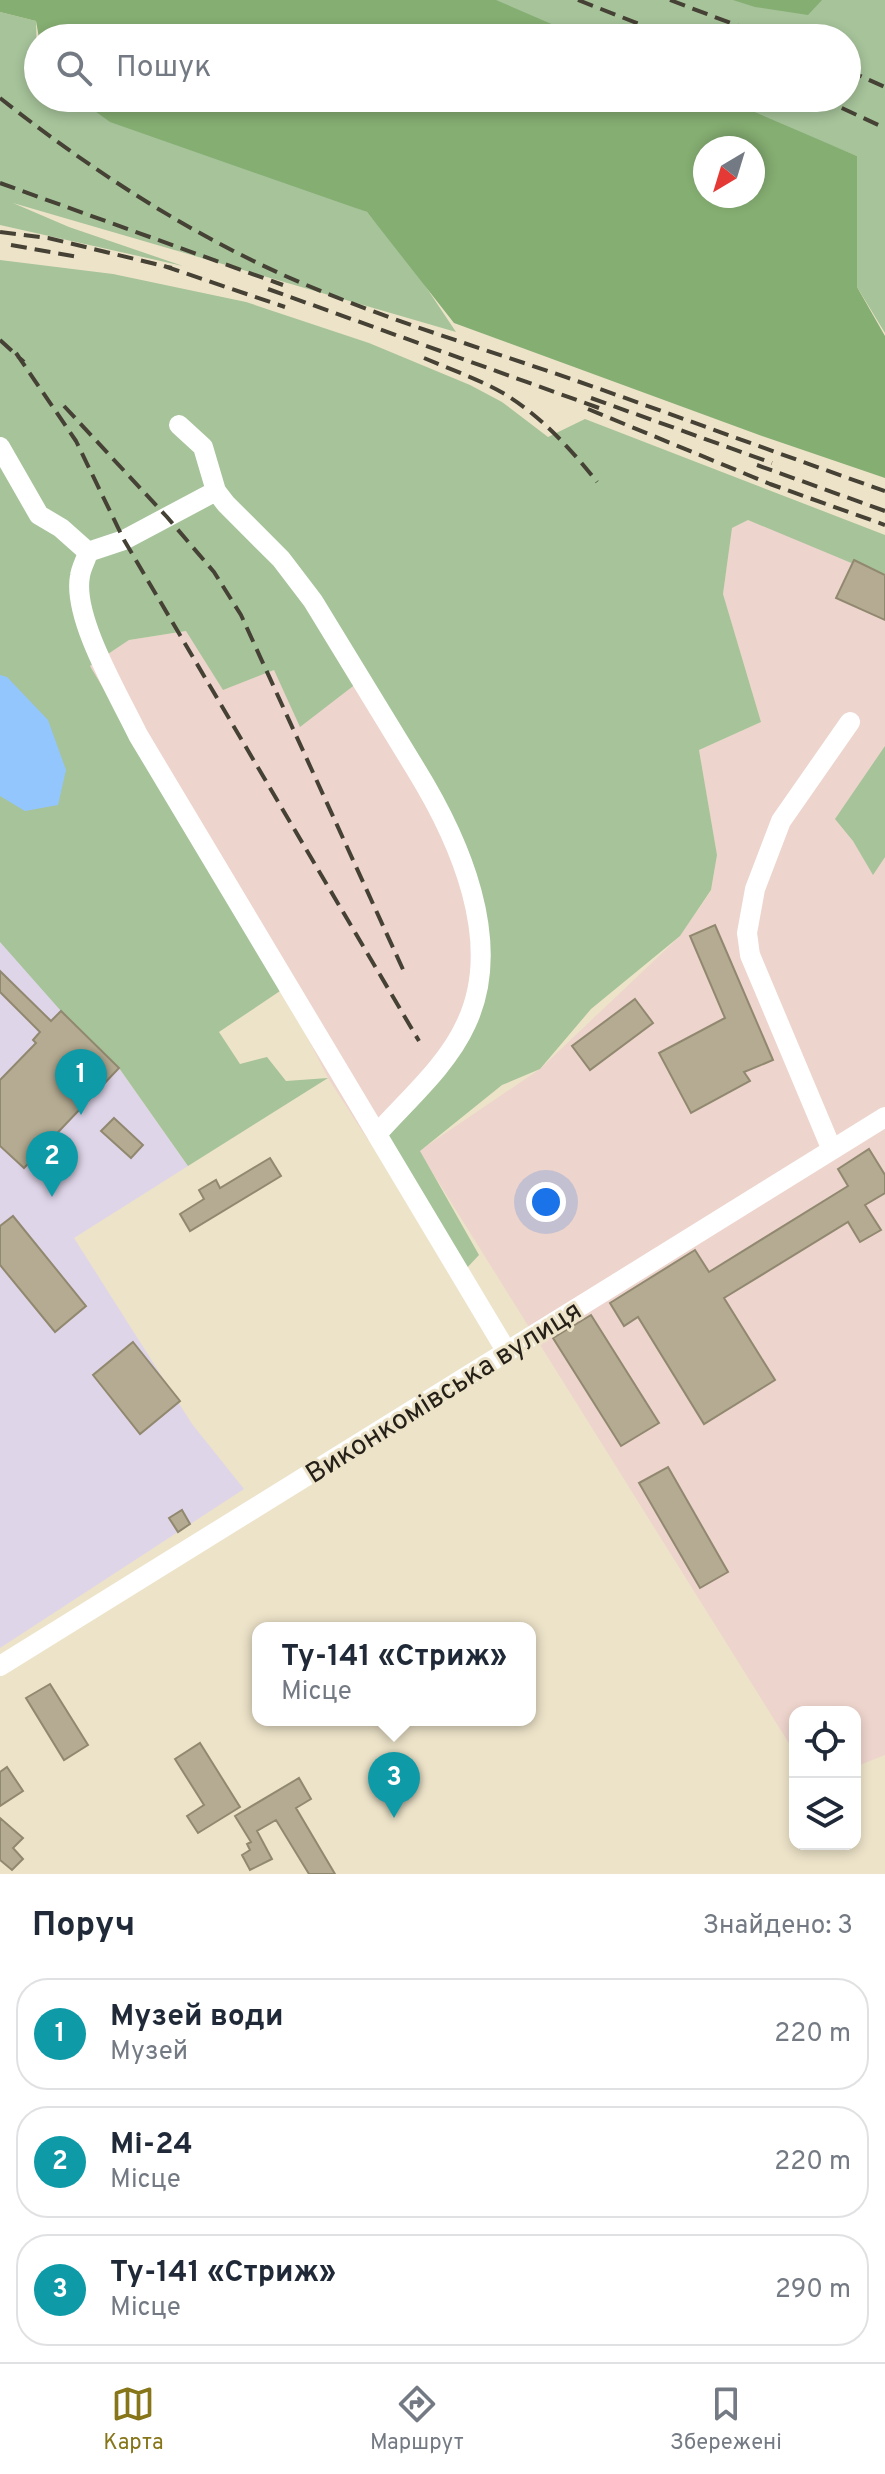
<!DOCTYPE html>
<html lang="uk">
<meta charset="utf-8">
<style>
body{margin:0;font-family:Overpass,sans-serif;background:#f6f6f7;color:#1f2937}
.controls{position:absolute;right:24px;bottom:24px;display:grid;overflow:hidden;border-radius:16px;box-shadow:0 4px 12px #0003}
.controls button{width:72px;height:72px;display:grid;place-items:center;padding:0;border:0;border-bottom:2px solid #e0e1e3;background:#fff;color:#1f2937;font:40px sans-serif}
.compass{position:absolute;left:693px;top:136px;width:72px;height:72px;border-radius:50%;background:#fff;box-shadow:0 4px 12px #0003;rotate:218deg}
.you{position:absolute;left:546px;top:1202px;width:28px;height:28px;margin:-20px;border:6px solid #fff;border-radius:50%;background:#1a73e8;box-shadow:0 0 0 12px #1a73e833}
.badge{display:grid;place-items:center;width:52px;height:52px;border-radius:50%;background:#867619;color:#fff;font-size:26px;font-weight:700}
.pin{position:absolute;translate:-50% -66px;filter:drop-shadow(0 2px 4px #0008)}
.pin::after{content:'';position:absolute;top:42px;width:28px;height:24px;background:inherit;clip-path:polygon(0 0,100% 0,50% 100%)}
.popup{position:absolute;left:252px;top:1622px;width:284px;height:104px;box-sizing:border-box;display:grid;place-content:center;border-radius:16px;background:#fff;filter:drop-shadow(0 2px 6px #0005);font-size:26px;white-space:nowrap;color:#747a83}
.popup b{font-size:30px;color:#1f2937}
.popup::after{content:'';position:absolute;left:50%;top:100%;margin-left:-16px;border:16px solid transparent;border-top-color:#fff}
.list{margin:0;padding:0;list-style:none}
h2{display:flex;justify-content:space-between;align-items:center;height:104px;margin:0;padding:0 32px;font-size:34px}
h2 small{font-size:26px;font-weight:400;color:#747a83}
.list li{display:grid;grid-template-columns:52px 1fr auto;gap:24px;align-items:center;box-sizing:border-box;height:112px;margin:0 16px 16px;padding:0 16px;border:2px solid #e0e1e3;border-radius:32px}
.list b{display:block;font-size:30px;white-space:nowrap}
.list p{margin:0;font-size:26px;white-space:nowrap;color:#747a83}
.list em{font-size:26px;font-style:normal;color:#747a83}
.icon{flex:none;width:44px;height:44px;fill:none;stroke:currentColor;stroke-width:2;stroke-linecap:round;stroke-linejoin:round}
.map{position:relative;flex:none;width:885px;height:1874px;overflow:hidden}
.search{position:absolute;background:#fff;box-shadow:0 4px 12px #0003;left:24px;right:24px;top:24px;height:88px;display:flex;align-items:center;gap:20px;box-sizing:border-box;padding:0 28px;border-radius:44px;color:#747a83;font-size:30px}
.sheet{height:488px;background:#fff}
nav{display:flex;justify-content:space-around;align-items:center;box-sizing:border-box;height:112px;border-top:2px solid #e0e1e3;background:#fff;font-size:22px;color:#747a83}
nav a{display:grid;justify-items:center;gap:4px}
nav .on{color:#867619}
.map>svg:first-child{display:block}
.industrial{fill:#edd4cc}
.education{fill:#dfd5e9}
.green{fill:#a6c39a}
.forest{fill:#85ae72;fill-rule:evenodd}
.water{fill:#94c6fe}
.building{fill:#b5ab92;stroke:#918870;stroke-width:2}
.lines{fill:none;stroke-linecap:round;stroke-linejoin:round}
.minor{stroke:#fff;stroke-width:20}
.rail{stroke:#464135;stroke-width:4;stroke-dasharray:16 8;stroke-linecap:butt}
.labels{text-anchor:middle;stroke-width:6;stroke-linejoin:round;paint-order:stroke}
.street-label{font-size:28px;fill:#252118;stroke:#ede3c9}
</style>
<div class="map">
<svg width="885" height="1874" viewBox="0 0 885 1874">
<rect width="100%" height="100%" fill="#ede3c9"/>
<path class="industrial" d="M748,520l137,53v1182l-30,12v-55h-60v41l-376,-602 121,-82 140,-133 31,-45 6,-36 -18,-105 62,-28 -38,-128 9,-66z
M187,631l36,59 51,-20 26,56 61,-46 104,196 10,118 -39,68 -55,68 -13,10 -40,-62 -45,-89 -193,-323 39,-26z"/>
<path class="education" d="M0,942l119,126 69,98 -114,72 118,186 52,65 -244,159z"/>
<path class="green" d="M480,0h405v333l-28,-46v-131l-141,-58h131v-60h-275z
M0,12l36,9 2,77h40l289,114 47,57 42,63 -443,-129 56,24 114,39 -183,-41z
M0,260l113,14 133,28 123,41 101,42 32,17 46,35 37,-18 300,116v42l-137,-57 -16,8 -9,66 38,128 -62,28 18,105 -6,35 -31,46 -89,73 -51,60 -38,16 -82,66 59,104 -15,16 -87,-137 63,-70 35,-70 -10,-118 -104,-196 -61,47 -26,-57 -51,20 -37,-59 -57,9 -39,26 193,323 -64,43 21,32 27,-7 19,24 42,-3 -140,88 -69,-98 -58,-57 -61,-69z
M885,746v111l-12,18 -20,-34 -18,-22z"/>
<path class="forest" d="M0,0h496l88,38h-545l-3,-17 -36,-9z
M733,0h89l-14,15 -53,-8z
M77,98h645l135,58v131l28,49v142l-120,-41 -311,-114 -87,-111 -257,-90zM753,148v48h-48v-48z"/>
<path class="water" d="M0,675l7,2 41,43 18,50 -8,35 -33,6 -25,-15z"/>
<path class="building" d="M854,560l31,15v45l-49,-22z
M715,925l58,135 -29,12 6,9 -59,32 -32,-60 66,-35 -35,-82z
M0,971l51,50 10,-10 58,57 -95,100 -24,-22v-66l36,-37 -3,-3 7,-8 -40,-40z
M635,999l18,24 -63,47 -18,-24z
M114,1118l29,27 -12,13 -30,-27z
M869,1149l16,26v18l-20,12 16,25 -21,12 -12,-20 -124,76 51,82 -71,44 -66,-107 -14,9 -14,-23 85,-53 14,22 139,-86 -10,-17z
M270,1158l11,18 -91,55 -10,-17 24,-15 -5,-9 17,-10 4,8z
M13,1216l73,90 -31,26 -55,-67v-39z
M591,1315l68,108 -38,23 -68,-108z
M133,1342l47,59 -40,33 -47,-59z
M668,1467l60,105 -28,16 -61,-105z
M182,1510l8,14 -12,8 -9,-14z
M50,1684l38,61 -24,15 -38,-62z
M200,1743l40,64 -42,26 -11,-17 17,-11 -29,-46z
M7,1767l16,24 -23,15v-34z
M299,1778l12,21 -15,9 39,66h-26l-33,-54 -19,11 15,28 -22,11 -8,-15 8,-5 -3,-6 4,-2 -16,-26z
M0,1818l23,20 -10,10 10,11 -11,11 -12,-10z"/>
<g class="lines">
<path class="minor" d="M179,425l24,22 13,44 10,13 55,55 32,42 102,167c44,71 90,174 51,256 -19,42 -59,76 -89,110
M0,447l39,68 22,13 27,24c-2,8 -7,16 -8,24 -8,42 40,121 58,159l369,617
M88,552l36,-12 92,-49
M832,1150l-82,-195 -3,-22 8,-44 26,-68 69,-99
M0,1666l885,-549"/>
<path class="rail" d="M578,0l97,38
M670,0l100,38
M847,70l38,17
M0,98c87,69 180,130 281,176 96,43 198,73 296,107 103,36 205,74 308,110
M820,98l65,30
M0,183l283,102
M0,232l48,6 124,30
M11,245l67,12
M164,266l121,41
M268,289l331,119
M0,340l24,22
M16,353l60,88 48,99 295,501
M424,358c26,11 54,21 79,35 37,22 68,56 94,89
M591,398l181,65
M64,406l103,111 47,55 27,43 165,361
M588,409l182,75 115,41
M757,465l128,46"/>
</g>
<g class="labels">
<g class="street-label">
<text transform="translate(443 1391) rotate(-32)" y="10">Виконкомівська вулиця</text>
</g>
</g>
</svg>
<div class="controls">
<button><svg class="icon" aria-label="locate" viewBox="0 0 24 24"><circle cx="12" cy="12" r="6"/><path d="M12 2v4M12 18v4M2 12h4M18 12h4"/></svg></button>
<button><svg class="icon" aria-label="layers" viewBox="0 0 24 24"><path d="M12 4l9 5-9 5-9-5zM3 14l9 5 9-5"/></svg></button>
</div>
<svg class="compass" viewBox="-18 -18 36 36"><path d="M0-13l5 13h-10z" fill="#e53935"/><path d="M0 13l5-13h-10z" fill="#747a83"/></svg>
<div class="you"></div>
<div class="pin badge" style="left:81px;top:1115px;background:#0f9aa8">1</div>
<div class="pin badge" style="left:52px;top:1197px;background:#0f9aa8">2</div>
<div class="pin badge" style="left:394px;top:1818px;background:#0f9aa8">3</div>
<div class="popup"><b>Ту-141 «Стриж»</b>Місце</div>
<div class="search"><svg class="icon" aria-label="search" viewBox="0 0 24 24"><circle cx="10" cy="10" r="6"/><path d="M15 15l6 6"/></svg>Пошук</div>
</div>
<section class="sheet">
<h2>Поруч<small>Знайдено: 3</small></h2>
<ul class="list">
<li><span class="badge" style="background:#0f9aa8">1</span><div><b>Музей води</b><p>Музей</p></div><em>220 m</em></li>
<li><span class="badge" style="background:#0f9aa8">2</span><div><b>Мі-24</b><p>Місце</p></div><em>220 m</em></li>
<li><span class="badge" style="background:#0f9aa8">3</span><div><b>Ту-141 «Стриж»</b><p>Місце</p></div><em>290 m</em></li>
</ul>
</section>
<nav>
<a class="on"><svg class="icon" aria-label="map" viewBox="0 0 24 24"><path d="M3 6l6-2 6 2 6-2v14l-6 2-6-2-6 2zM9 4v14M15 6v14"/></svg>Карта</a>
<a><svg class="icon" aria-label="directions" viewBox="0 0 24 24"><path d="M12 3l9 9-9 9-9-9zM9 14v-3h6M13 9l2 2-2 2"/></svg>Маршрут</a>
<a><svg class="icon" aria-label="saved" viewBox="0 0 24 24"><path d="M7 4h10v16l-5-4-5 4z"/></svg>Збережені</a>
</nav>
